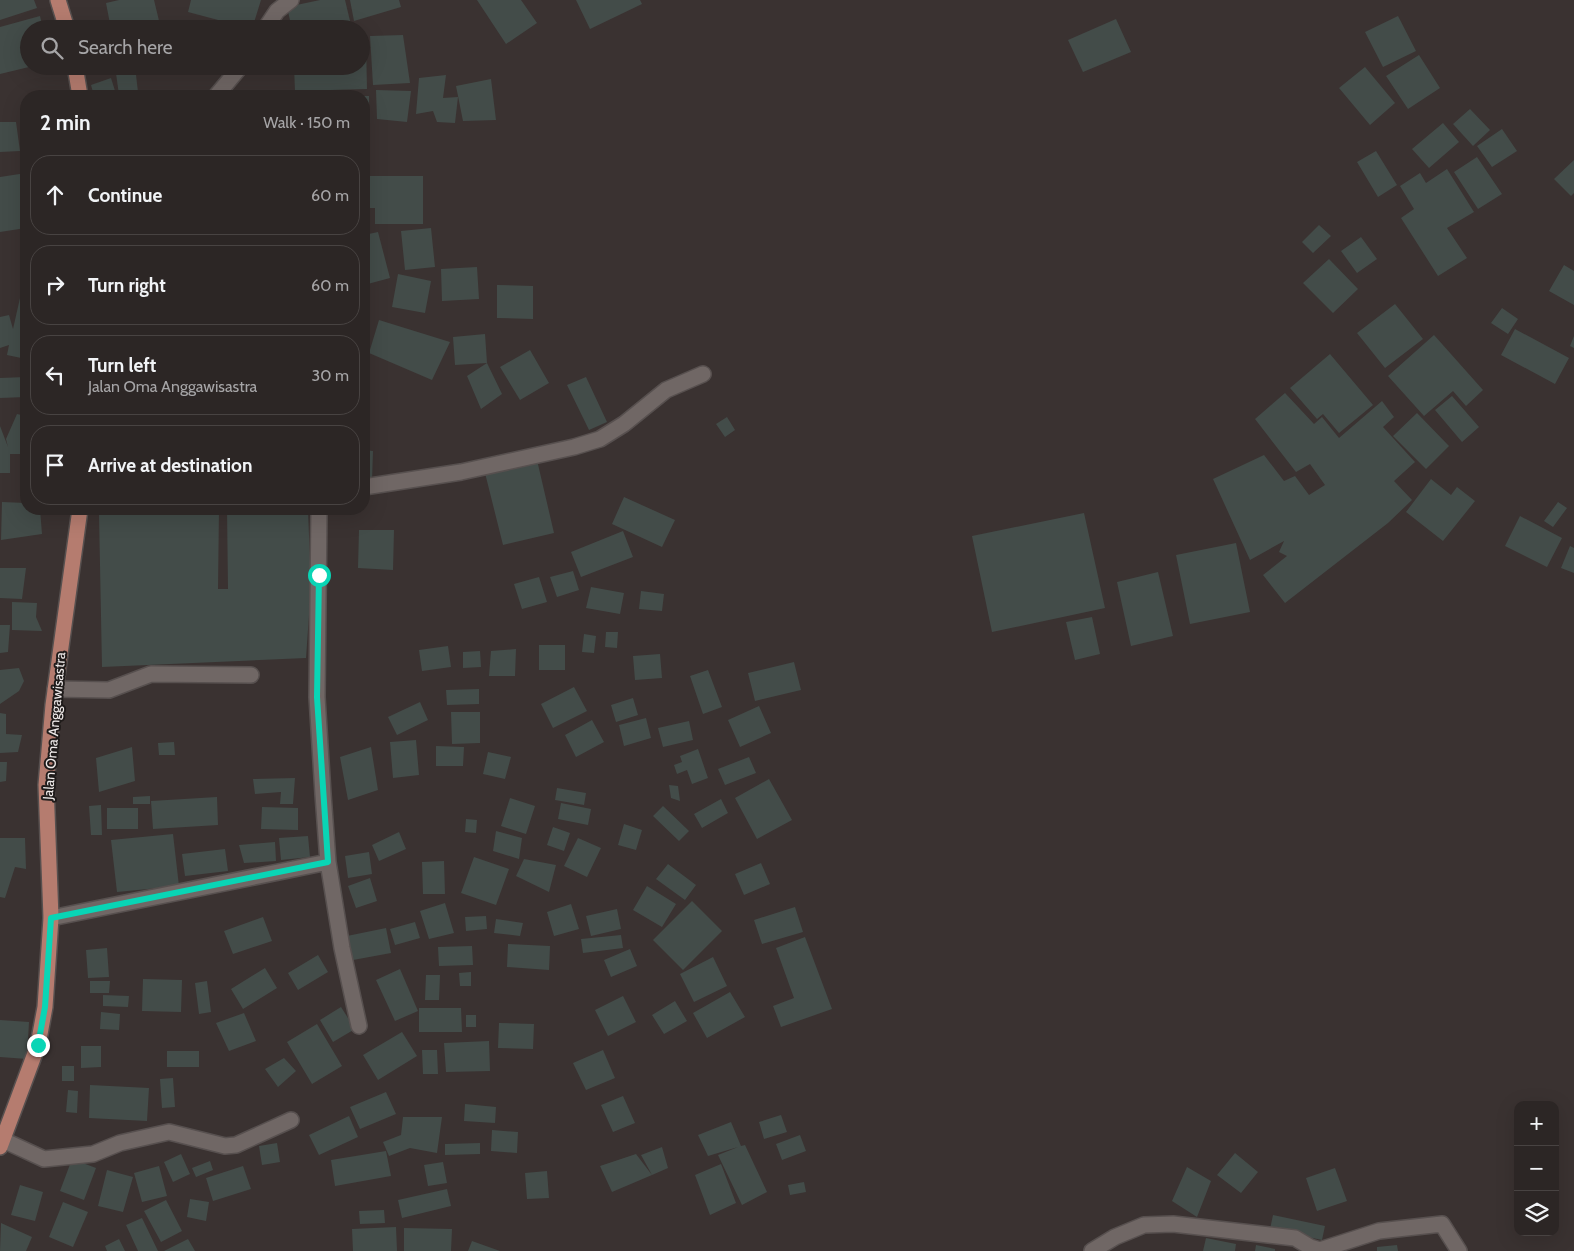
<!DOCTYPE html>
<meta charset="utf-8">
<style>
body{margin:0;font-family:Cabin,sans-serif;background:#342e2d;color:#f1f3f6}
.controls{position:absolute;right:15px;bottom:15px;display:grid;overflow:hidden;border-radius:10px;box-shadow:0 5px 20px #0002}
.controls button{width:45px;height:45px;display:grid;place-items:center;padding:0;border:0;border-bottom:1px solid #484342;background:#2c2625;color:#f1f3f6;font:25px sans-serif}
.stop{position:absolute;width:15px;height:15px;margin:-11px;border:4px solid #09d5b5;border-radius:50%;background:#fff}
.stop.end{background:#09d5b5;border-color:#fff;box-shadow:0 1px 5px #0008}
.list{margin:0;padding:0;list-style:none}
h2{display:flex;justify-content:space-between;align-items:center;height:65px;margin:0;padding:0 20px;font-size:21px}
h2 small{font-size:16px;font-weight:400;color:#a6a5a7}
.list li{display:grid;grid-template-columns:32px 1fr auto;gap:15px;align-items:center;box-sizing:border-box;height:80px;margin:0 10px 10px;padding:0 10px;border:1px solid #484342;border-radius:20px}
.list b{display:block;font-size:19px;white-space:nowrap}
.list p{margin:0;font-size:16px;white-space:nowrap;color:#a6a5a7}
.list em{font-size:16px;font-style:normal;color:#a6a5a7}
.icon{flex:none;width:28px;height:28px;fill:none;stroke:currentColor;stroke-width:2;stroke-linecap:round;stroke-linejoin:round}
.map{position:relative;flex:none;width:1574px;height:1251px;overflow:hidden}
.search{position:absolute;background:#2c2625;box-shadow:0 5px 20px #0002;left:20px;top:20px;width:350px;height:55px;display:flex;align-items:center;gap:12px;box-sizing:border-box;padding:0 18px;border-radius:28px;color:#a6a5a7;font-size:19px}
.panel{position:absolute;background:#2c2625;box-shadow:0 5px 20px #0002;left:20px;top:90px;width:350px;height:425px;border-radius:20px}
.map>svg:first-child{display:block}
.building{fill:#434c49}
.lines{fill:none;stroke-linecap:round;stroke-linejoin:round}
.minor-casing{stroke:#57504f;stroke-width:18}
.major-casing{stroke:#57504f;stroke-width:18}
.minor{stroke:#706765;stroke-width:15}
.major{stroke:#b57c6f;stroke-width:15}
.route{stroke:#09d5b5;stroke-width:6}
.labels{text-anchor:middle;stroke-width:4;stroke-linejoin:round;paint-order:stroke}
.street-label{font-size:14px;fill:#efeae9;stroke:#1f1b1a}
</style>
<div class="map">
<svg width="1574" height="1251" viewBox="0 0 1574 1251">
<rect width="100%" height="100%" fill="#3a3231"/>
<path class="building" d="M0,0h34l3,8 -37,12z
M119,0h35l7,29h-50l-5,-26z
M191,0h70l-9,29 -64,-17z
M320,0h25l6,25 -17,4h-42l-5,-22z
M350,0h49l2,7 -47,14z
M477,0h44l16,23 -31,21z
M576,0h64l2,4 -52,25z
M40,16l3,13h-14v38l-29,7v-47z
M1398,16l18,35 -33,16 -18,-35z
M1116,19l15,33 -48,20 -15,-32z
M403,35l7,48 -37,2 -3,-49z
M361,42h5l1,47 -72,2 -1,-25h67z
M1419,55l21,33 -32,21 -22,-33z
M115,66h20l3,26 -19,3z
M139,66h33l1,1 -33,5z
M1365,67l30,36 -25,22 -31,-37z
M446,75l-3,23 15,-1 -3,26 -18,-1 -4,-11 -17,3 3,-36z
M111,78l5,16 -22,2 -3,-11z
M491,79l5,41 -33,1 -7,-35z
M376,90l35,1 -4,31 -30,-3z
M364,96h5v30h-5z
M1470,109l20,21 -17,16 -20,-22z
M0,122h16l4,29 -20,1z
M1443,123l16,19 -30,26 -17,-19z
M1502,129l15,22 -25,16 -15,-21z
M1376,151l21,34 -19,12 -21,-35z
M1477,157l25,37 -24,15 -24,-37z
M1574,160v33l-3,3 -17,-17z
M1447,169l27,43 -27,16 20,30 -29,18 -37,-58 13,-9 -14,-23 20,-13 6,10z
M26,173v55l-26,4v-55z
M364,176h59v48h-48v-16h-11z
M1319,225l12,11 -18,17 -11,-11z
M431,228l4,39 -30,3 -4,-39z
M378,232l12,46 -26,7v-50z
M1361,237l16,22 -20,14 -16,-22z
M26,239v23l-6,-22z
M1329,259l29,30 -25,24 -30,-30z
M1564,265l10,6v34l-25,-14z
M477,267l2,32 -37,2 -1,-32z
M398,274l33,7 -6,32 -33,-6z
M497,285l36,1v33l-36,-1z
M20,298l6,1v60l-19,-4 2,-10 -9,3v-31l9,-2 4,14z
M1395,304l28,35 -38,29 -28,-35z
M1502,308l16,11 -10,15 -17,-11z
M364,319h1l4,34h-5z
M379,320l71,22 -18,38 -63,-27z
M1515,329l54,29 -14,26 -54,-29z
M485,334l2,29 15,31 -21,15 -14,-33 20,-13 -32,2 -2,-28z
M1434,335l49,55 -17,16 -13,-15 -29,25 -36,-40z
M1574,336v12l-4,-2z
M530,350l19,33 -29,17 -20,-33z
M1330,354l43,51 -34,28 -16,-19 -6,5 -27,-31z
M26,377v20l-26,1v-20z
M586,377l21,45 -18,8 -22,-45z
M1285,393l29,31 8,-7 17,21 43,-37 12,16 -11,10 32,35 -21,19 18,19 -24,23 -103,80 -22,-28 24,-19 -8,-4 5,-11 -34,19 -37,-81 51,-24 20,26 11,-5 14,19 16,-10 -15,-21 -14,8 -41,-53z
M1452,396l27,31 -17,15 -27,-32z
M1417,413l32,33 -23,23 -33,-33z
M17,414l9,2v38h-16v19h-10v-47l8,21 -2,-8z
M727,417l8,13 -10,7 -9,-13z
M364,450l9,1 -1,30h-8z
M537,460l17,73 -51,12 -18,-72z
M1431,479l20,16 6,-8 18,14 -32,40 -37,-29z
M624,497l51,23 -13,27 -50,-23z
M2,502l24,1v6h14l2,25 -41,6z
M1558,502l9,6 -14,19 -9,-6z
M182,509h37l-1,80h10l-1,-80h81l3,78 -5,71 -204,9 -3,-153z
M1084,513l21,95 -113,24 -20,-96z
M1520,516l42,22 -15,29 -42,-21z
M359,530h35l-1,40 -35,-2z
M623,531l10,26 -52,20 -10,-25z
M1236,543l14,69 -60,12 -14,-69z
M1570,546l4,2v25l-13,-5z
M0,568h26l-4,31 -22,-1z
M573,571l6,19 -22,7 -7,-20z
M1158,572l15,64 -42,10 -14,-64z
M539,577l8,25 -25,7 -8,-25z
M591,587l33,6 -4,21 -34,-6z
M641,591l23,3 -2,17 -23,-2z
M12,602l25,1 -1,14 6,14 -30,-1z
M1092,617l8,37 -25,6 -9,-38z
M0,625h10l-2,27 -8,1z
M606,632h12l-1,16 -12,-1z
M584,634l12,2 -2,17 -12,-1z
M539,645h26v25h-26z
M448,646l3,21 -29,4 -3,-21z
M516,649l-1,27h-26l2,-25z
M480,651l1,16 -18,1v-16z
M660,654l2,24 -27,2 -2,-24z
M794,662l7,28 -46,11 -7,-28z
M19,668l5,13 -5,10 -19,13v-34z
M708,670l14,37 -19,7 -13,-38z
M574,687l13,24 -34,17 -12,-24z
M479,689v15l-32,1 -1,-15z
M633,698l5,17 -22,7 -5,-17z
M420,702l8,18 -31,15 -9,-18z
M759,706l12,27 -31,14 -12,-27z
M451,712h29v31l-28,1z
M0,713l6,1v20l16,1 -4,17 -18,1z
M646,718l5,20 -27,8 -5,-21z
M592,720l12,22 -28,15 -11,-22z
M689,721l4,19 -30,7 -5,-19z
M416,740l3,35 -26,3 -3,-36z
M174,742l1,13h-16l-1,-12z
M436,746l28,1 -1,19h-27z
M132,747l3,34 -36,11 -3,-34z
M371,747l7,43 -30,10 -8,-43z
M698,749l10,29 -16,6 -5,-14 -10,4 -3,-9 8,-3 -2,-6z
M488,752l23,5 -6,22 -22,-5z
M749,757l7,16 -31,12 -7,-16z
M0,762h7l-1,19 -6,1z
M295,778l-2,26h-13l1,-12 -26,2 -2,-15z
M769,779l23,41 -35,19 -22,-41z
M669,785l9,1 2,15 -9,-3z
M557,788l29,5 -2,12 -29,-5z
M150,796v8h-17v-7z
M217,797l1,28 -65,4 -2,-28z
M510,798l25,8 -9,28 -25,-8z
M721,799l7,14 -26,15 -8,-14z
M561,803l30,6 -3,16 -30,-6z
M101,805l1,30h-11l-2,-29z
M663,806l26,25 -10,10 -26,-25z
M262,807l36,1v22l-37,-1z
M107,808h31v21h-31z
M466,819l11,1 -1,13 -11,-1z
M624,824l18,6 -6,20 -18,-5z
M553,827l17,6 -6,18 -17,-6z
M496,831l26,7 -3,21 -26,-8z
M399,832l7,17 -27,12 -7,-16z
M173,834l6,52 -62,6 -6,-52z
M308,836l2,21 -29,3 -2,-22z
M0,838h25l1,31 -11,-2 -10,31 -5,-1z
M578,838l23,10 -14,29 -23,-11z
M275,842l1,19 -32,2 -5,-18z
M225,849l3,22 -43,5 -3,-22z
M369,852l3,22 -24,4 -3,-22z
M474,857l35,12 -13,36 -35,-12z
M524,859l32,6 -7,27 -33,-16z
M444,861l1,33h-22l-1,-32z
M761,863l9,21 -26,11 -9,-21z
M668,864l28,21 -11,15 -29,-21z
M370,878l7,23 -21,7 -8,-22z
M647,886l29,18 -14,23 -29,-17z
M692,901l30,30 -39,39 -30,-30z
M445,903l9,30 -25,6 -9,-28z
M571,904l8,25 -25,7 -7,-24z
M795,907l8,25 -41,12 -8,-24z
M617,909l4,20 -30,7 -5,-20z
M486,916l1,13 -21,2 -1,-14z
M263,917l9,24 -39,13 -9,-23z
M496,919l27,4 -3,13 -26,-3z
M415,922l5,16 -25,7 -5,-16z
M386,928l5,25 -38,7 -6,-24z
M621,935l2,13 -40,5 -2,-14z
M805,937l27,72 -51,18 -8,-21 21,-8 -18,-50z
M508,944l42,2 -1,24 -42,-3z
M472,946l1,19 -34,1 -1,-19z
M107,948l2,29 -21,1 -2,-28z
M630,949l7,17 -26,11 -7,-17z
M318,955l10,17 -30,18 -10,-17z
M713,957l14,29 -33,16 -14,-28z
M265,968l12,20 -34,21 -12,-20z
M400,969l18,42 -23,10 -19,-41z
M471,972v14h-11l-1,-13z
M426,975h14l-1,25h-14z
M143,979l39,1 -1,32 -39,-1z
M90,981h20l-1,12h-19z
M207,981l4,31 -12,2 -4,-31z
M730,992l15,25 -38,21 -14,-25z
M103,995l26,1 -1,11 -25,-1z
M623,996l13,26 -28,14 -13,-26z
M675,1001l12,20 -23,13 -12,-19z
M341,1007l14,22 -22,13 -13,-22z
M419,1008h42l1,24h-43z
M101,1012l19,2 -1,16 -19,-1z
M244,1013l12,28 -27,10 -13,-28z
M466,1015h10v12h-10z
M0,1020l29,2 -2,37 -27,-2z
M499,1023l35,1 -1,25 -35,-1z
M317,1024l25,42 -30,18 -25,-42z
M402,1032l15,24 -39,24 -15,-25z
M489,1041l1,30 -44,1 -2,-29z
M81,1046h20v21l-20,1z
M422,1050h15l1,24h-15z
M603,1050l12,28 -29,12 -13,-27z
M167,1051h32v16h-32z
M284,1058l12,13 -18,16 -13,-18z
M62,1066h12v15h-12z
M173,1078l2,29 -13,1 -2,-29z
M90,1085l59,3 -2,33 -58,-3z
M68,1090l10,1 -1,22 -11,-1z
M386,1092l10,22 -36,15 -10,-22z
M623,1096l12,27 -22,9 -12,-27z
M465,1104l31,3 -1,16 -31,-2z
M781,1115l6,17 -23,7 -5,-17z
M349,1116l9,21 -39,18 -10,-20z
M403,1117h39l-5,36 -27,-5 -21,8 -6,-14 18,-7z
M731,1122l10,24 4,-1 22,47 -25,13 -24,-50 20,-8 -30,9 -10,-21z
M492,1130l26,2 -1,21 -26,-2z
M800,1135l6,16 -24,9 -6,-16z
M277,1143l3,19 -18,3 -3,-19z
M480,1143v11l-35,1v-11z
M662,1147l6,21 -16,7 -11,-20z
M386,1151l5,25 -56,10 -4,-26z
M1235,1153l23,19 -17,21 -24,-18z
M181,1154l9,20 -17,8 -9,-20z
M636,1154l16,21 -40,17 -12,-26z
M72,1159l24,9 -12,32 -24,-9z
M210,1161l3,9 -17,7 -4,-9z
M443,1162l4,21 -19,3 -4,-21z
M721,1164l15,39 -26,12 -15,-40z
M159,1166l8,30 -25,6 -8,-29z
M243,1166l8,23 -38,12 -7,-23z
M1187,1167l24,14 -14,36 -25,-16z
M1335,1168l12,33 -30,10 -11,-33z
M107,1170l26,7 -10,35 -25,-6z
M547,1171l2,27 -22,1 -2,-26z
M804,1182l2,10 -16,3 -2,-10z
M20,1185l23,7 -8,29 -24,-6z
M447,1189l4,17 -49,12 -4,-18z
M190,1199l19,3 -3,19 -19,-4z
M166,1200l16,31 -21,11 -17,-31z
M63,1202l25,10 -15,35 -24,-10z
M384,1210l1,13 -25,1 -1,-13z
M1273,1215l52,11 -3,14 -52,-11z
M142,1218l16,33h-20l-12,-26z
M1,1223l31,14 -6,14h-26z
M396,1227l1,24h-44l-1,-22z
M404,1228l48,1 -1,22h-47z
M1206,1238l30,6 -1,7h-32z
M119,1239l6,12h-18l-2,-5z
M188,1239l7,12h-31z
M472,1241l28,10h-32z
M1256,1245l19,4v2h-20z
M1397,1245l1,6h-21v-4z"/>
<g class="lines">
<defs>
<path id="minor" d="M265,29l12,-18 14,-11
M216,96l25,-30
M364,487l97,-15 113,-25 26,-8 24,-15 42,-34 37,-16
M319,509l-2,188 6,97 5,68 14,86 17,78
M55,689l54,1 42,-16 100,1
M51,918l277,-56
M3,1140l41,19 49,-5 27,-11 49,-11 56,14 11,-1 55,-25
M1092,1251l23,-14 29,-12 29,-1 122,14 15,9 10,3 59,-19 63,-7 17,27"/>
<path id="major" d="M58,0l9,29
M75,66l5,30
M0,1147l38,-102 7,-38 6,-89 -5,-133 7,-80 27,-196"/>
</defs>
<use href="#minor" class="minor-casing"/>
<use href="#major" class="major-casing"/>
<use href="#minor" class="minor"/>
<use href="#major" class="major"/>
</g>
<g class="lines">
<path class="route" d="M38,1045l7,-38 6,-89 277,-56 -11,-165 2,-122"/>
</g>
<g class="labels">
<g class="street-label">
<text transform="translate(54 726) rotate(-85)" y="5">Jalan Oma Anggawisastra</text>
</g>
</g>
</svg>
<div class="controls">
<button>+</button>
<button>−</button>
<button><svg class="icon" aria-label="layers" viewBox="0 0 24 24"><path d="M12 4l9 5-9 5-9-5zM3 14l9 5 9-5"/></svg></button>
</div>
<div class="stop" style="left:319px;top:575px"></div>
<div class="stop end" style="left:38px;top:1045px"></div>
<div class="search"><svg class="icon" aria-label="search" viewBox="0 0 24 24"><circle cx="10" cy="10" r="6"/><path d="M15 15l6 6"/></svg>Search here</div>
<section class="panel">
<h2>2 min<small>Walk · 150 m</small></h2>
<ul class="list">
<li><svg class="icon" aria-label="ahead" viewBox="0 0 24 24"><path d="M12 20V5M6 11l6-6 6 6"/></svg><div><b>Continue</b></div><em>60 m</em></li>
<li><svg class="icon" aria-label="right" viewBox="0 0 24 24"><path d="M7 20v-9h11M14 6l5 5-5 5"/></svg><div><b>Turn right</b></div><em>60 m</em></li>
<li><svg class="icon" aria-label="left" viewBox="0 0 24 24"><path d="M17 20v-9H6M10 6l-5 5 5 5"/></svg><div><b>Turn left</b><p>Jalan Oma Anggawisastra</p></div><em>30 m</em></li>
<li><svg class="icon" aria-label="arrive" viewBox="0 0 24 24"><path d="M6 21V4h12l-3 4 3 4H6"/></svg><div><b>Arrive at destination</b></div></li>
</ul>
</section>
</div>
